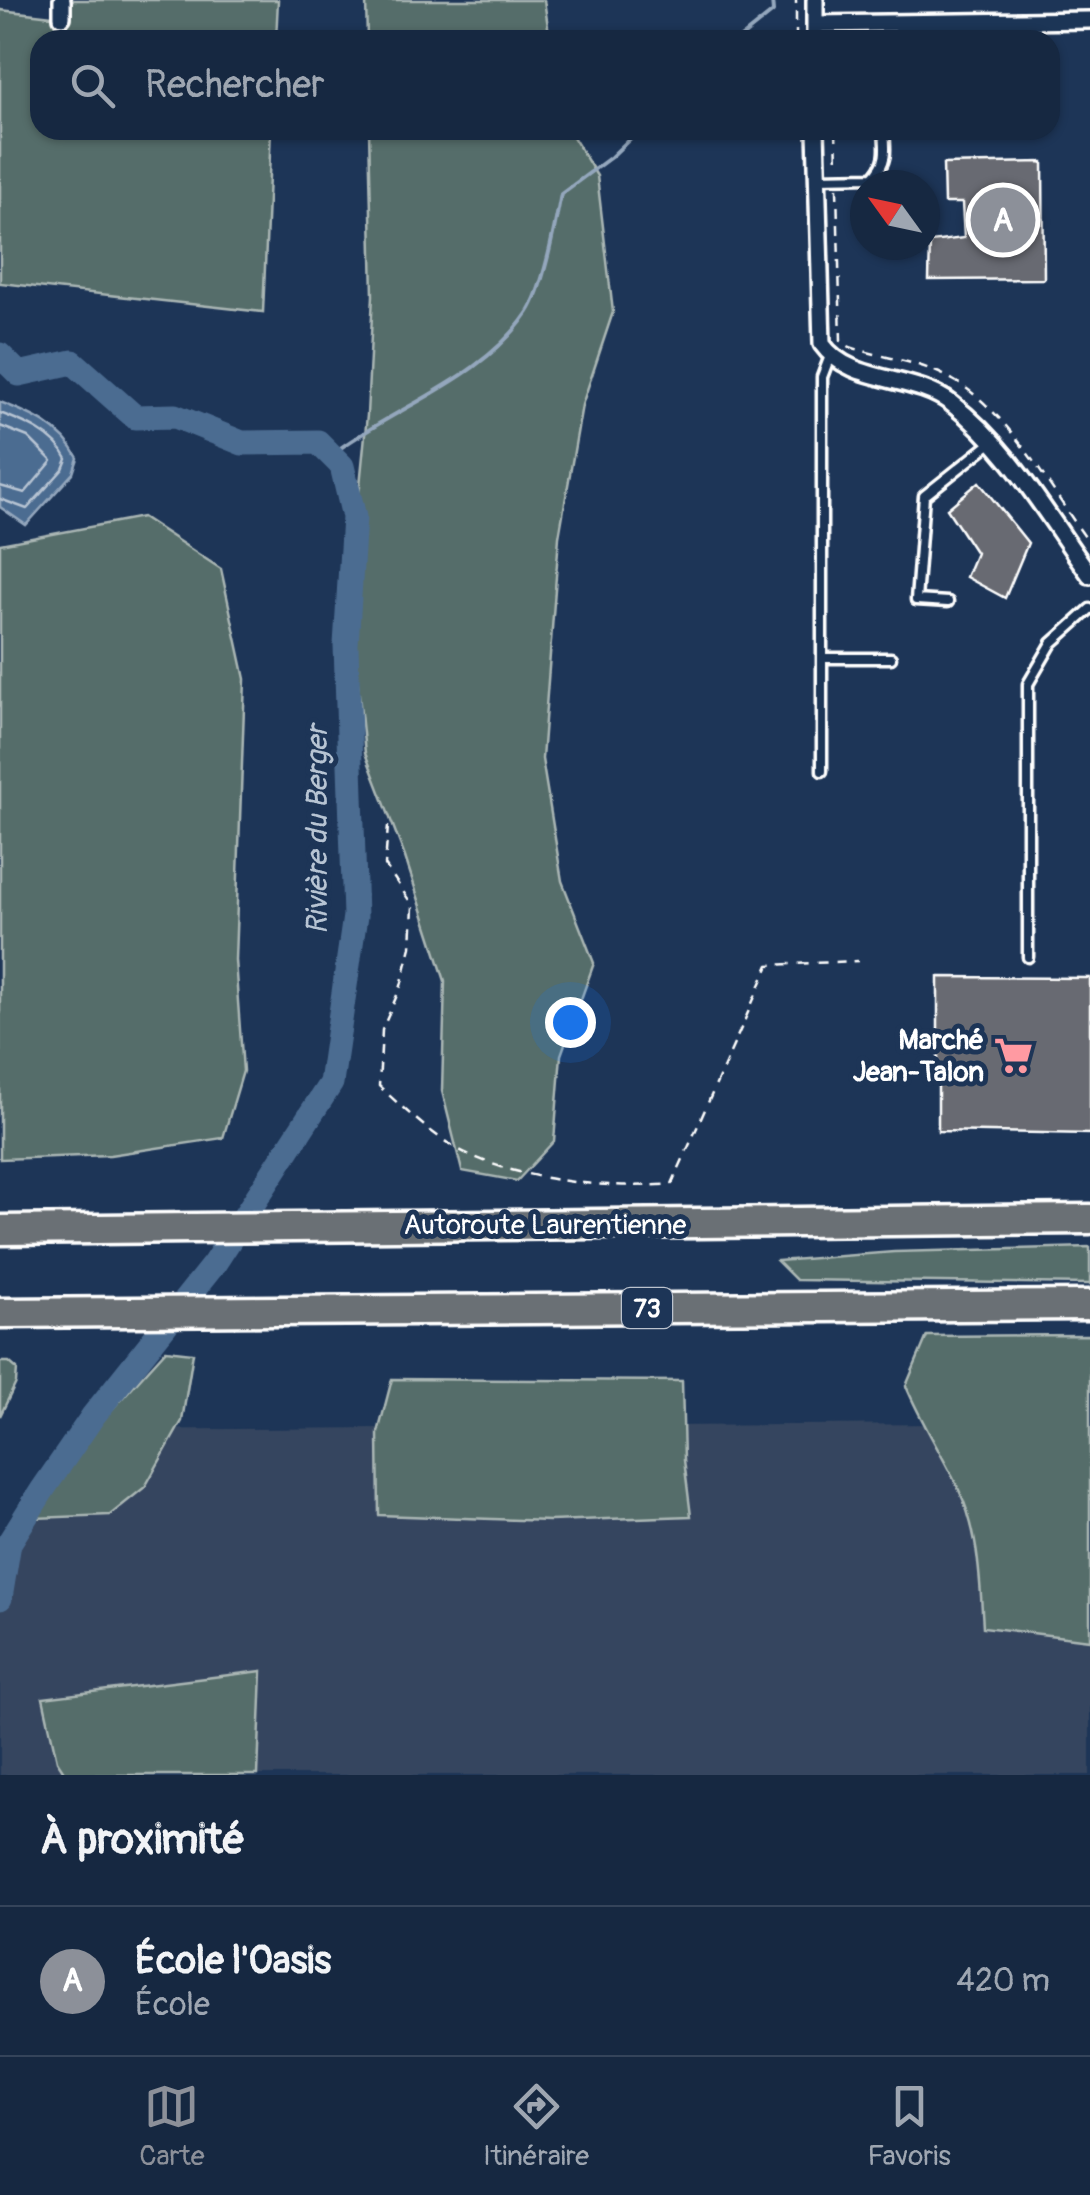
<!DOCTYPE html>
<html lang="fr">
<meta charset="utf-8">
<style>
body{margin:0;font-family:Pangolin,sans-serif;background:#1f3048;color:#f1f3f6}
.compass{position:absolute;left:850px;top:170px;width:90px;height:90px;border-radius:50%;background:#162841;box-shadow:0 2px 8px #0004;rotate:303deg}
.you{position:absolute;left:570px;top:1022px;width:35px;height:35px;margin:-25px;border:8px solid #fff;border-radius:50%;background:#1a73e8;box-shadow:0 0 0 15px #1a73e833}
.badge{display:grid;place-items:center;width:65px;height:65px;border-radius:50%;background:#8c9099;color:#fff;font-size:32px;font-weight:700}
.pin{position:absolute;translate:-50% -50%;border:5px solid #fff;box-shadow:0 2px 10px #0006}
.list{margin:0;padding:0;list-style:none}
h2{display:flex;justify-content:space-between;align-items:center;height:130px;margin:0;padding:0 40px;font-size:42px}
h2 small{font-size:32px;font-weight:400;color:#9ea6b1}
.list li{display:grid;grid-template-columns:65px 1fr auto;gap:30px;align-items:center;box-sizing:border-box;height:150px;padding:0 40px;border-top:2px solid #35445a}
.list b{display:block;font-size:38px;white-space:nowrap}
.list p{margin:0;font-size:32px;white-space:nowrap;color:#9ea6b1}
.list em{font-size:32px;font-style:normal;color:#9ea6b1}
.icon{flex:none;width:55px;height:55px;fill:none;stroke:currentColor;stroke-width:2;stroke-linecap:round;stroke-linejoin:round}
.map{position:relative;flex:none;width:1090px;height:1775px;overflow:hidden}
.search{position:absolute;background:#162841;box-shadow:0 2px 8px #0004;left:30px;right:30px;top:30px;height:110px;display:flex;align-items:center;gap:25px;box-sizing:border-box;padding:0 35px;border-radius:30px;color:#9ea6b1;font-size:38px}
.sheet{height:280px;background:#162841}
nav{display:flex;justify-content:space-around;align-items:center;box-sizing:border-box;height:140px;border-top:2px solid #35445a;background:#162841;font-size:28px;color:#9ea6b1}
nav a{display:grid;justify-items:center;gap:5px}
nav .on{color:#8c9099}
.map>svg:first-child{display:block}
.built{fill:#34455f}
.green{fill:#556d6a;stroke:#aab6b4;stroke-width:2.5}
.water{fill:#4c6c91;stroke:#94a7bd;stroke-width:2.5}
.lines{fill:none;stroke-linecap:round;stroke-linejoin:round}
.shore{stroke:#b7c4d3;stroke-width:2.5}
.stream{stroke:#94a7bd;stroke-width:4}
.river{stroke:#4c6c91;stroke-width:25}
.building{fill:#686b72;stroke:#fff;stroke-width:2.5}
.lane-casing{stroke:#fff;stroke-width:15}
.street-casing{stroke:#fff;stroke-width:22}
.highway-casing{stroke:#fff;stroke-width:35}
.path{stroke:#fff;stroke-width:2.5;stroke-dasharray:10 8;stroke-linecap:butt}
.lane{stroke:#1d3557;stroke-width:8}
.street{stroke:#1d3557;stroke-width:15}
.highway{stroke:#6b6f74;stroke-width:28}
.labels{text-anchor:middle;stroke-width:10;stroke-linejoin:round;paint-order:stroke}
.shield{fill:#1d3557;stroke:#bbc2cd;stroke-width:2.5}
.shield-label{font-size:25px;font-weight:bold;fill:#fff}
.poi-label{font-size:28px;font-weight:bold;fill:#fff;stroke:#1d3557;text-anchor:end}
.street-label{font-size:28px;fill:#fff;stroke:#1d3557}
.water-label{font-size:30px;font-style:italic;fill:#b7c4d3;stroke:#1d3557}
</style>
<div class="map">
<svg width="1090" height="1775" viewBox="0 0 1090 1775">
<rect width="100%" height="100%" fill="#1d3557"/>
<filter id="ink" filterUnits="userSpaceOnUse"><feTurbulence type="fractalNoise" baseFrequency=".01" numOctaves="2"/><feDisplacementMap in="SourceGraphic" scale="20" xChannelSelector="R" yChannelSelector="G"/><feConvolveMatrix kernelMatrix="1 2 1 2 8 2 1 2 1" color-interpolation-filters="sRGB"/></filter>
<g filter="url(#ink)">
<path class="built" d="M1090,1423v352h-1090v-203l12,-48 69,-94z"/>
<path class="green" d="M62,0h216l-2,40h-236v90h231l-8,182 -263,-29v-273l61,7z
M366,0h178l6,40h-183z
M369,130h200l28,46 16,136 -31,93 -23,132 -17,222 20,122 32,82 -33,92 -7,86 -37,40 -55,-10 -20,-80 3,-110 -40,-124 -40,-104 -16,-157 18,-181 6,-120z
M142,517l79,52 24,110 -10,281 8,111 -20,67 -113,17 -110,4v-615z
M1090,1247v37l-294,-4 -19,-19 117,-9z
M1090,1335v305l-107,-13c-3,-47 -4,-94 -24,-137 -17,-36 -37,-66 -53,-104l21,-50z
M166,1350l27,3 -11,68 -37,66 -35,28 -74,3 60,-91z
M0,1362h9l8,7 -1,14 -16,33z
M392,1379l290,2 2,79 7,56 -141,5 -171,-6 -1,-82z
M262,1671l-4,104h-192l-9,-14 -14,-63z"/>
<path class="water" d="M0,402c31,12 62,25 78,56l-5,15 -47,52 -26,-18z"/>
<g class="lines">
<path class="shore" d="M0,413c24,9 55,21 67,46l-4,10 -36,40 -27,-10
M0,426l28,11 24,24 -27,32 -25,-7"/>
<path class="stream" d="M738,40l35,-28 -1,-12
M331,455c64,-49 151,-74 197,-143 16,-25 27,-87 33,-118l50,-37 28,-27"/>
<path class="river" d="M0,355l19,19 54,-12 62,55 40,-1 67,27 76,-1 24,24 12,51 -8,128 9,271 -24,167 -117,181 -121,152 -50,73 -34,54 -9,55"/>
</g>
<path class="building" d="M1043,162l1,117 -115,1 1,-38 34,-4 -2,-35h-18l-1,-39z
M979,482l49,61 -23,55 -39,-21 10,-24 -29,-44z
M938,977l152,1v156l-152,-3z"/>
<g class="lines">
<defs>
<path id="lane" d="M884,132l31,-2
M817,178l56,-1c14,-14 13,-26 11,-45l-4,-2
M948,602l-32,-2 8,-104 68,-54
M824,658h67
M822,771v-394l8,-21
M1028,957v-273l24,-41 38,-34"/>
<path id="street" d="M62,17v-17
M816,24l274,-4
M815,40v-40
M816,130l6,214c28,40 90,30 129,59 58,44 97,114 139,172"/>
<path id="highway" d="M0,1230l1090,-11
M0,1313l1090,-8"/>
</defs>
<use href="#lane" class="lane-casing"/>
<use href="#street" class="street-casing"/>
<use href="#highway" class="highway-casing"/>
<path class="path" d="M796,40v-40
M836,130l1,35
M837,188l4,153 9,6c34,11 73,15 103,33 56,31 99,112 137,164
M388,826l-3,39 28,41 -2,41 -10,39 -19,44 -3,56c23,21 46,43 72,59 57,35 156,45 221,39l97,-219 89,-4"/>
<use href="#lane" class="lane"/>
<use href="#street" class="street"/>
<use href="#highway" class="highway"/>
</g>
</g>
<defs>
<symbol id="supermarket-bare" viewBox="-9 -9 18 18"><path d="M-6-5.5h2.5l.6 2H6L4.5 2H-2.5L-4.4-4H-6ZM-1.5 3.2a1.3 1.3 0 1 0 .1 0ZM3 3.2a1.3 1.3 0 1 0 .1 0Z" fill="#ff9aa2" stroke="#1d3557" stroke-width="2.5" paint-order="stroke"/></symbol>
</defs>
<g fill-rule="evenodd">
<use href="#supermarket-bare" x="986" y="1028" width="55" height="55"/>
</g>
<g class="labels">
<rect class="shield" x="622" y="1288" width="50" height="40" rx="8"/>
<g class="shield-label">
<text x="647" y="1317">73</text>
</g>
<g class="poi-label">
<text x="984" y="1049">Marché<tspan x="984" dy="32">Jean-Talon</tspan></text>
</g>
<g class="street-label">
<text x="545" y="1234">Autoroute Laurentienne</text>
</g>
<g class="water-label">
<text transform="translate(317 830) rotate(-90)" y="10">Rivière du Berger</text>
</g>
</g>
</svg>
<svg class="compass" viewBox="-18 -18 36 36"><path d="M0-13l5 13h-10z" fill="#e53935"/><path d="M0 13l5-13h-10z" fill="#9ea6b1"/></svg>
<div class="you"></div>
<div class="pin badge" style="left:1003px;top:220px">A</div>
<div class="search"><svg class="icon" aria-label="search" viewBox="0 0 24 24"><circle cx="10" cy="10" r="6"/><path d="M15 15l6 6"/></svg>Rechercher</div>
</div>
<section class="sheet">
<h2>À proximité<small></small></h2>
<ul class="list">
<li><span class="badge">A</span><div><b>École l'Oasis</b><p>École</p></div><em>420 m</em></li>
</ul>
</section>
<nav>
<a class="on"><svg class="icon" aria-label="map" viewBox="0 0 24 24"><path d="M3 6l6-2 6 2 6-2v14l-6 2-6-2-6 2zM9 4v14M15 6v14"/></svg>Carte</a>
<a><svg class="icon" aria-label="directions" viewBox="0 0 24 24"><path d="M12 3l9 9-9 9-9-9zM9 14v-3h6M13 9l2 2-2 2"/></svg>Itinéraire</a>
<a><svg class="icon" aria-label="saved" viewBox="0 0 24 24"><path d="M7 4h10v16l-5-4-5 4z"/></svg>Favoris</a>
</nav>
